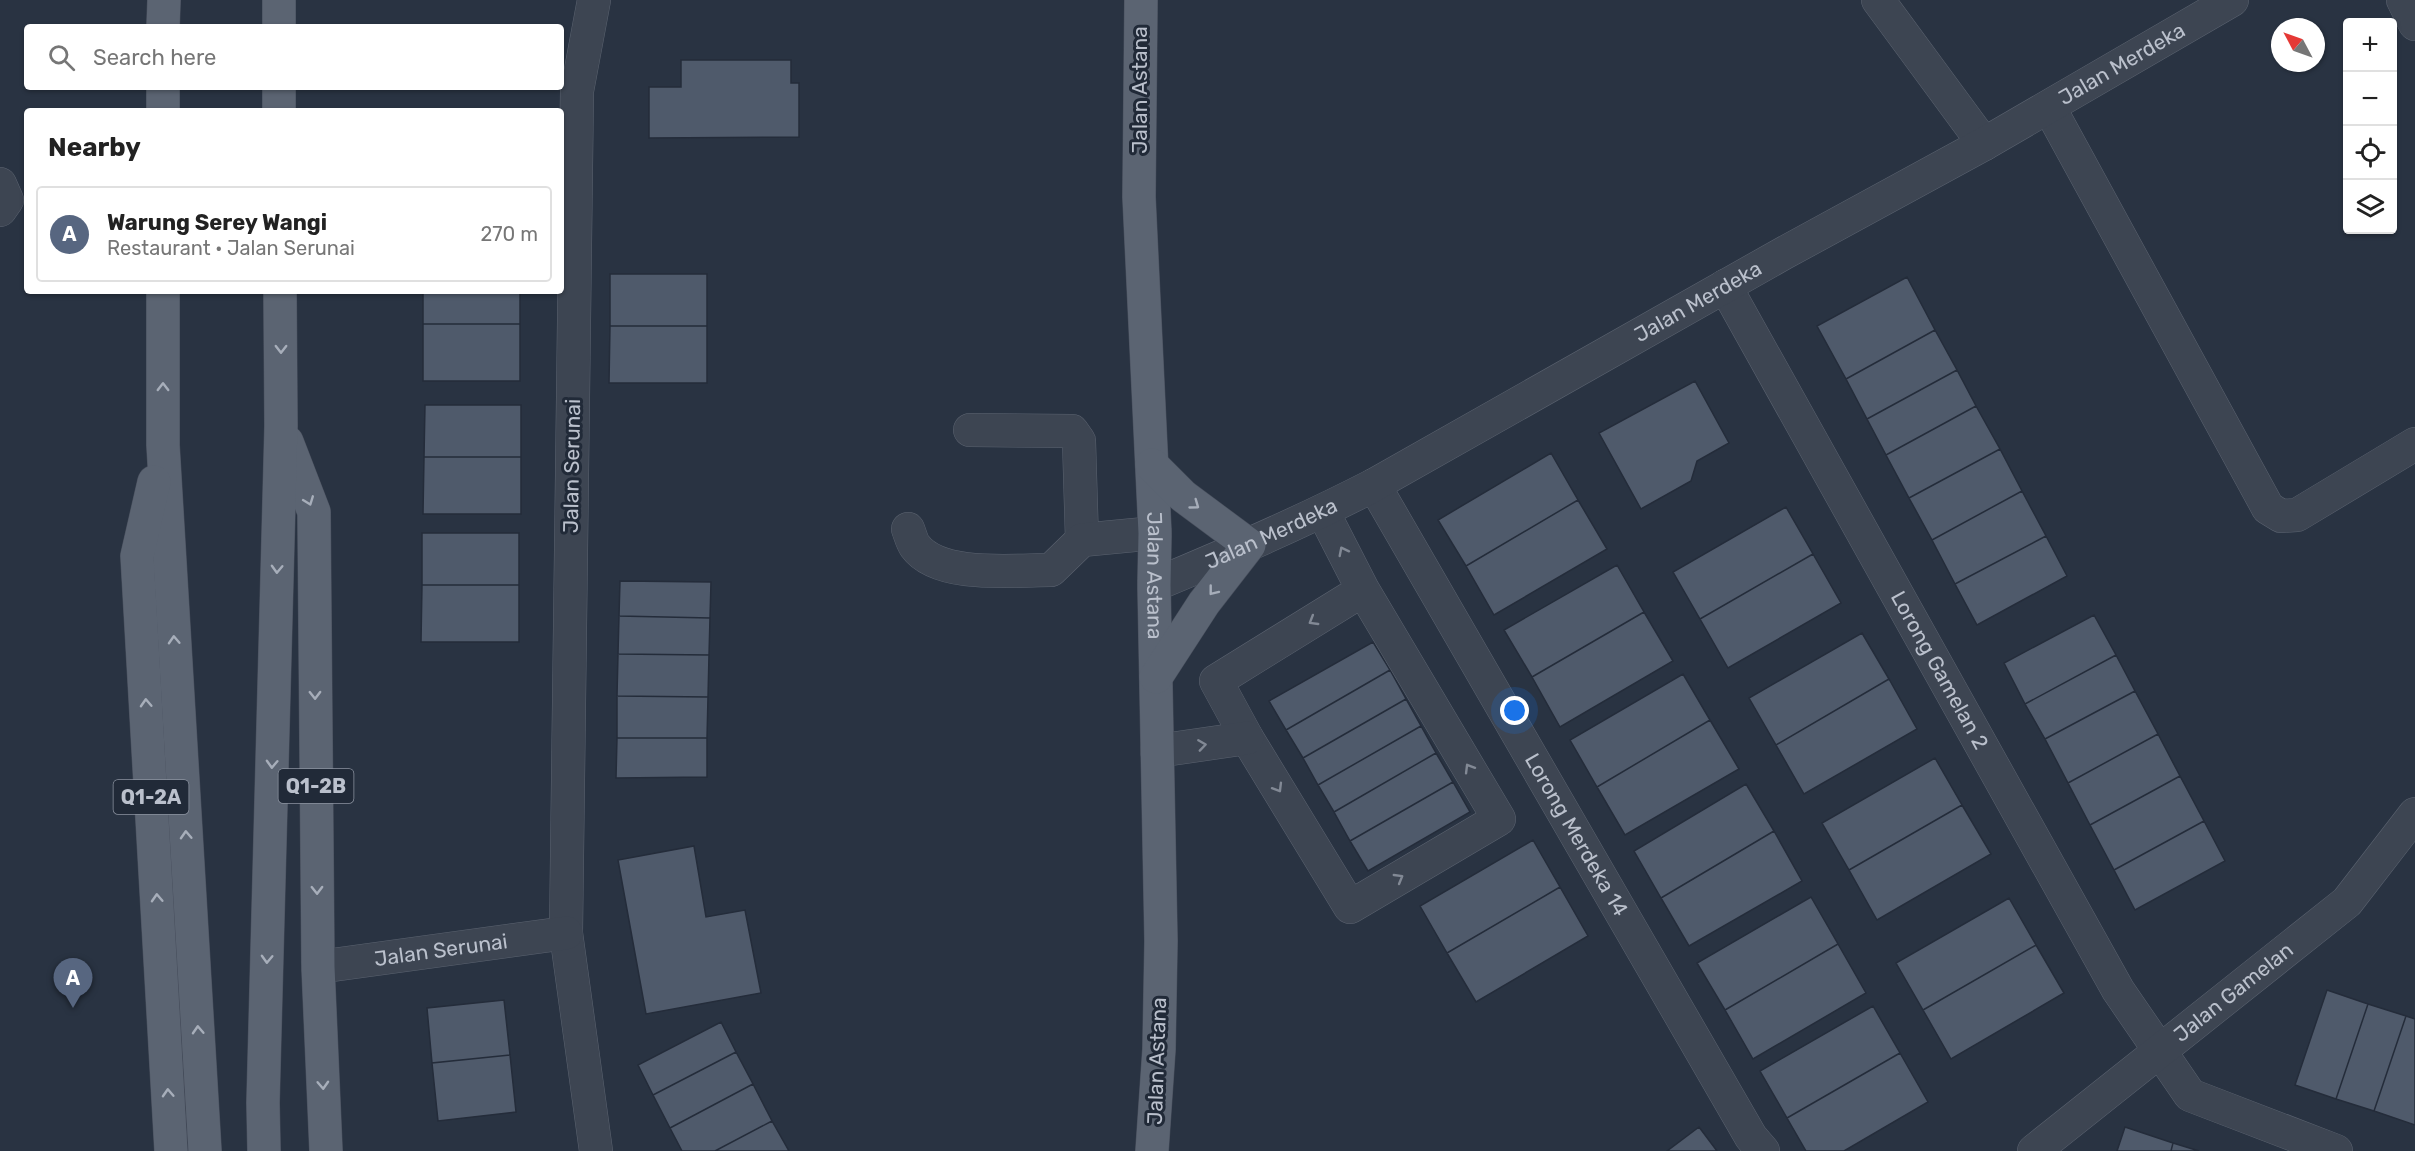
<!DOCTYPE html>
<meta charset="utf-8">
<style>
body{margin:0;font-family:Rubik,sans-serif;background:#f2f2f2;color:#222}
.controls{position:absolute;right:18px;top:18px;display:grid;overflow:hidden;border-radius:6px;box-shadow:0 2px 4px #0004}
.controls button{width:54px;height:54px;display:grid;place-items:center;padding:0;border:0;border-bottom:2px solid #e0e0e0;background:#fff;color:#222;font:30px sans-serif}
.compass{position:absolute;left:2271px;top:18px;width:54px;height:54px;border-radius:50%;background:#fff;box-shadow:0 2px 4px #0004;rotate:311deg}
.you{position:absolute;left:1515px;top:711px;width:21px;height:21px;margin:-15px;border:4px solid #fff;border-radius:50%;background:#1a73e8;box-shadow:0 0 0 9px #1a73e833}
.badge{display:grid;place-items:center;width:39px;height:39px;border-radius:50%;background:#576680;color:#fff;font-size:20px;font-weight:700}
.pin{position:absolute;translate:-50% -50px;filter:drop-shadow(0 2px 3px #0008)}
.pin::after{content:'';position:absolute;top:32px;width:21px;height:18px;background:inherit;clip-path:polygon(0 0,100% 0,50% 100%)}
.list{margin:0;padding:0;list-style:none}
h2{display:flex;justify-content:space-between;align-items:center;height:78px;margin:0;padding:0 24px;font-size:26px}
h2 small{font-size:20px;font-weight:400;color:#767676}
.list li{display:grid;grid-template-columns:39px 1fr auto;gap:18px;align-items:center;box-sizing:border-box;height:96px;margin:0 12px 12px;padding:0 12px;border:2px solid #e0e0e0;border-radius:6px}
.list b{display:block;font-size:22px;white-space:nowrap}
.list p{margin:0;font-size:20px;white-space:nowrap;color:#767676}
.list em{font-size:20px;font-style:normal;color:#767676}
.icon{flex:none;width:33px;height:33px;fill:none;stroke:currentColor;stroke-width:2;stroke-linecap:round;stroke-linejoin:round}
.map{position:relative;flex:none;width:2415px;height:1151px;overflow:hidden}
.search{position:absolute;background:#fff;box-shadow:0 2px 4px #0004;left:24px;top:24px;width:540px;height:66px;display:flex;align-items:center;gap:15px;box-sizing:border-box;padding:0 21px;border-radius:6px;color:#767676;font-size:22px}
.panel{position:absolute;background:#fff;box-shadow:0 2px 4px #0004;left:24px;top:108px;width:540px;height:186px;border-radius:6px}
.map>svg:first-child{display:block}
.building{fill:#4f5a6b;stroke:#242c3a;stroke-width:1.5}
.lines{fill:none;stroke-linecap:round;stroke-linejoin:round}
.minor-casing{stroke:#5b6370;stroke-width:34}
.major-casing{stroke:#474e5c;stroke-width:34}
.minor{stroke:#3d4552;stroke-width:33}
.major{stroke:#5b6472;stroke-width:33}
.oneway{stroke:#a7aeba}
.oneway2{stroke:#828995}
.labels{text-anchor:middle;stroke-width:6;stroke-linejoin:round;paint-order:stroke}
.shield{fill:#212a38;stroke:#8c93a0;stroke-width:1.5}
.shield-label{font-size:20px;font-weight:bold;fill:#bac0cc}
.street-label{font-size:21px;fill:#bac0cc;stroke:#212a38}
</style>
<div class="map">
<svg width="2415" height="1151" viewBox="0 0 2415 1151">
<rect width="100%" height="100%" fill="#293342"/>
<path class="building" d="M681,60h110v23h8v54l-150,1v-51h32z
M610,274h97v52h-97z
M1907,277l28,53 -89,49 -29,-53z
M423,291h97v33h-97z
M423,324h97v57h-97z
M610,326h97v57h-98z
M1935,330l22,40 -90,49 -21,-40z
M1957,370l19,36 -90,49 -19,-36z
M1695,381l34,62 -32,18 -6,20 -50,28 -42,-76z
M425,405h96v52h-97z
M1976,406l24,43 -91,49 -23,-43z
M2000,449l22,42 -90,49 -23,-42z
M1551,453l27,47 -112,66 -28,-46z
M424,457h97v57h-98z
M2022,491l24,45 -91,48 -23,-44z
M1578,500l29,49 -113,66 -28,-49z
M1786,507l27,47 -113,65 -27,-47z
M422,533h97v52h-97z
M2046,536l21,40 -90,49 -22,-41z
M1813,554l28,49 -113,65 -28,-49z
M1617,565l27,47 -112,65 -28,-47z
M620,581l91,1 -1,36 -91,-2z
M422,585h97v57h-98z
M1644,612l29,49 -113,66 -28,-50z
M2094,615l22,40 -91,49 -21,-41z
M619,616l91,2 -1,37 -91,-1z
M1862,633l27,46 -113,66 -27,-47z
M1373,642l17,28 -104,60 -17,-29z
M618,654l91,1 -1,42 -91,-1z
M2116,655l19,36 -90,48 -20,-35z
M1390,670l16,29 -103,59 -17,-28z
M1683,674l27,46 -113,67 -27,-47z
M1889,679l28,50 -113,65 -28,-49z
M2135,691l23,43 -90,49 -23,-44z
M617,696l91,1 -1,41h-90z
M1406,699l15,27 -103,59 -15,-27z
M1710,720l29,49 -114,66 -28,-48z
M1421,726l15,27 -102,59 -16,-27z
M2158,734l22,42 -90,49 -22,-42z
M617,738h90v39l-91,1z
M1436,753l17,29 -103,59 -16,-29z
M1935,758l27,47 -113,65 -27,-47z
M2180,776l24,45 -90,49 -24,-45z
M1453,782l17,30 -102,59 -18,-30z
M1746,784l28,47 -113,67 -27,-47z
M1962,805l29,49 -114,66 -28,-50z
M2204,821l21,40 -90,49 -21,-40z
M1774,831l28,50 -113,65 -28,-48z
M1533,840l27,47 -113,66 -27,-47z
M694,846l12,71 39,-7 16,83 -115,21 -28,-154z
M1560,887l28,49 -112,66 -29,-49z
M1811,897l27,47 -113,66 -28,-47z
M2009,898l27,47 -113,65 -27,-47z
M1838,944l28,49 -113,66 -28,-49z
M2036,945l28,48 -113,66 -28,-49z
M2327,990l41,14 -32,95 -41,-14z
M504,1000l6,55 -78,8 -5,-55z
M2368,1004l38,12 -32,95 -38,-12z
M1873,1006l27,47 -113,65 -27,-47z
M2406,1016l9,3v106l-41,-14z
M721,1022l15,30 -83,43 -15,-30z
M736,1052l17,32 -83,44 -17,-33z
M1900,1053l28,49 -84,49h-38l-19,-33z
M510,1055l6,57 -78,9 -6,-58z
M753,1084l19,37 -57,30h-33l-12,-23z
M772,1121l17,30h-74z
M1699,1127l18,24h-50z
M2125,1127l48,16 -2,8h-54z
M2173,1143l26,8h-28z"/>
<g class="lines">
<defs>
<g id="minor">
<path d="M594,0l-17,91 -11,842 30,218"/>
<path d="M1878,0l106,144"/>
<path d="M2403,0l12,24"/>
<path d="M2049,107l219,401 13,8 16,-1 118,-71"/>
<path d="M0,184l7,16 -7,10"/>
<path id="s1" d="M1725,286l393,704 72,105 146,56"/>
<path d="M970,430l102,1 7,10 3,99"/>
<path id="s2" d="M1374,485l377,652 12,14"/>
<path d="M1323,512l40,78 136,229 -149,88 -103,-169 -31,-57 147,-91"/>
<path d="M908,529c2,5 4,13 7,17 24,33 100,24 136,24l31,-30 73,-7"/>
<path id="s3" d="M1154,585c75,-31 148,-63 220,-100l410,-232 200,-109 248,-144"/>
<path d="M1157,751l90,-13"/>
<path id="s4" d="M318,967l248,-34"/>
<path id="s5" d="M2034,1151l313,-249 68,-88"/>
</g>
<g id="major">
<path d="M279,0v27"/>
<path id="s6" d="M1141,0l-2,197 16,336 -1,52 7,356 -2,108 -7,102"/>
<path d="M163,27l1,-27"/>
<path d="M279,87v24"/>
<path d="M163,111v-24"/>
<path d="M163,291v154l42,706"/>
<path d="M287,442l27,70 4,455 8,184"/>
<path d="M1152,465l31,31 66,49 -45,58 -48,74"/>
<path d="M154,482l-17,74 34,595"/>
<path d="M264,1151l-1,-48 18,-677 -1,-135"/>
</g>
</defs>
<use href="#minor" class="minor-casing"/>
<use href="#major" class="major-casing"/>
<use href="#minor" class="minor"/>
<use href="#major" class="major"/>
</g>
<defs><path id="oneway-chevron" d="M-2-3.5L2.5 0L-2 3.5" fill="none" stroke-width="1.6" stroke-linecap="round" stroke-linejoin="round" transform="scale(1.5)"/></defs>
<g class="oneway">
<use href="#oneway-chevron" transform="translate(281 349) rotate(90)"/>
<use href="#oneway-chevron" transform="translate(163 387) rotate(-90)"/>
<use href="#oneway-chevron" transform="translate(309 501) rotate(69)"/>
<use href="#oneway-chevron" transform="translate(1195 505) rotate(36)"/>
<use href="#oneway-chevron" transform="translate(277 569) rotate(92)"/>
<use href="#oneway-chevron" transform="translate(1213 591) rotate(128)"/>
<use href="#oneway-chevron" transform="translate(174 640) rotate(-93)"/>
<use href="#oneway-chevron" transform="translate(315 695) rotate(89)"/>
<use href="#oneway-chevron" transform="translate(146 703) rotate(-93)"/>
<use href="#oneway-chevron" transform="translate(272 764) rotate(92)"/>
<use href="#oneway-chevron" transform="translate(186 835) rotate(-93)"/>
<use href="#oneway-chevron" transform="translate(317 890) rotate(89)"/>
<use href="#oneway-chevron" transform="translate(157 898) rotate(-93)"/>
<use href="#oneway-chevron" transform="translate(267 959) rotate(92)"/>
<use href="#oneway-chevron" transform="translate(198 1030) rotate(-93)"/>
<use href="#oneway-chevron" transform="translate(323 1085) rotate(87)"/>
<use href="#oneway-chevron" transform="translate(168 1093) rotate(-93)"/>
</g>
<g class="oneway2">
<use href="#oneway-chevron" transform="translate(1343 551) rotate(-117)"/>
<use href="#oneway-chevron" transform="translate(1313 621) rotate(149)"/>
<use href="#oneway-chevron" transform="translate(1202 745) rotate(-8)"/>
<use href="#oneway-chevron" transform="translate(1469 768) rotate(-121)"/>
<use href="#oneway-chevron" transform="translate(1278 788) rotate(59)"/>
<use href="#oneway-chevron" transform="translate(1399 878) rotate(-30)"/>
</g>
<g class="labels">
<g class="shield">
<rect x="278.5" y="769" width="75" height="34" rx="4.5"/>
<rect x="113.5" y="780" width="75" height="34" rx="4.5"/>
</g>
<g class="shield-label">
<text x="316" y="793">Q1-2B</text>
<text x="151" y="804">Q1-2A</text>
</g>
<g class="street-label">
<text dy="7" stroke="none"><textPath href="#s3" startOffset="1100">Jalan Merdeka</textPath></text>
<text transform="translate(1140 90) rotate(-90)" y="7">Jalan Astana</text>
<text dy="7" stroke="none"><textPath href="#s3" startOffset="614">Jalan Merdeka</textPath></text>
<text transform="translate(572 466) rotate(-89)" y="7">Jalan Serunai</text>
<text dy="7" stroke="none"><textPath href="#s3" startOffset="128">Jalan Merdeka</textPath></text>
<text dy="7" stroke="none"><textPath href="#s6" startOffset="576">Jalan Astana</textPath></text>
<text dy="7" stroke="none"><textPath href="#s1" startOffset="440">Lorong Gamelan 2</textPath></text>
<text dy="7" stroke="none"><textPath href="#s2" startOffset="404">Lorong Merdeka 14</textPath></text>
<text dy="7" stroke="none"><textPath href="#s4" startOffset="124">Jalan Serunai</textPath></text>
<text dy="7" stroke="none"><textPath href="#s5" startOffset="255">Jalan Gamelan</textPath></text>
<text transform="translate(1157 1061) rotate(-88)" y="7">Jalan Astana</text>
</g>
</g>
</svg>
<div class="controls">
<button>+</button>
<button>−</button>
<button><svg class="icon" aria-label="locate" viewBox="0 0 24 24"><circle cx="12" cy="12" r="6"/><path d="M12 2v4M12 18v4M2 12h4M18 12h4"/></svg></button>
<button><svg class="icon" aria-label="layers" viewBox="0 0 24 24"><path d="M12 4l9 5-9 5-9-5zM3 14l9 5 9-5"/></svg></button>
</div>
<svg class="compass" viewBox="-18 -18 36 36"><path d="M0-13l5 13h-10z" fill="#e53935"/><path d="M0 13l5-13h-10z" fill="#767676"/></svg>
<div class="you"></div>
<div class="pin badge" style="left:73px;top:1008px">A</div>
<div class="search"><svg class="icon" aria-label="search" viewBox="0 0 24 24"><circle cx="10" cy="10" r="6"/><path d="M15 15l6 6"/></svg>Search here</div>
<section class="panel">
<h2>Nearby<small></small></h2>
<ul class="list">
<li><span class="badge">A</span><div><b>Warung Serey Wangi</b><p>Restaurant · Jalan Serunai</p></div><em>270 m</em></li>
</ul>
</section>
</div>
